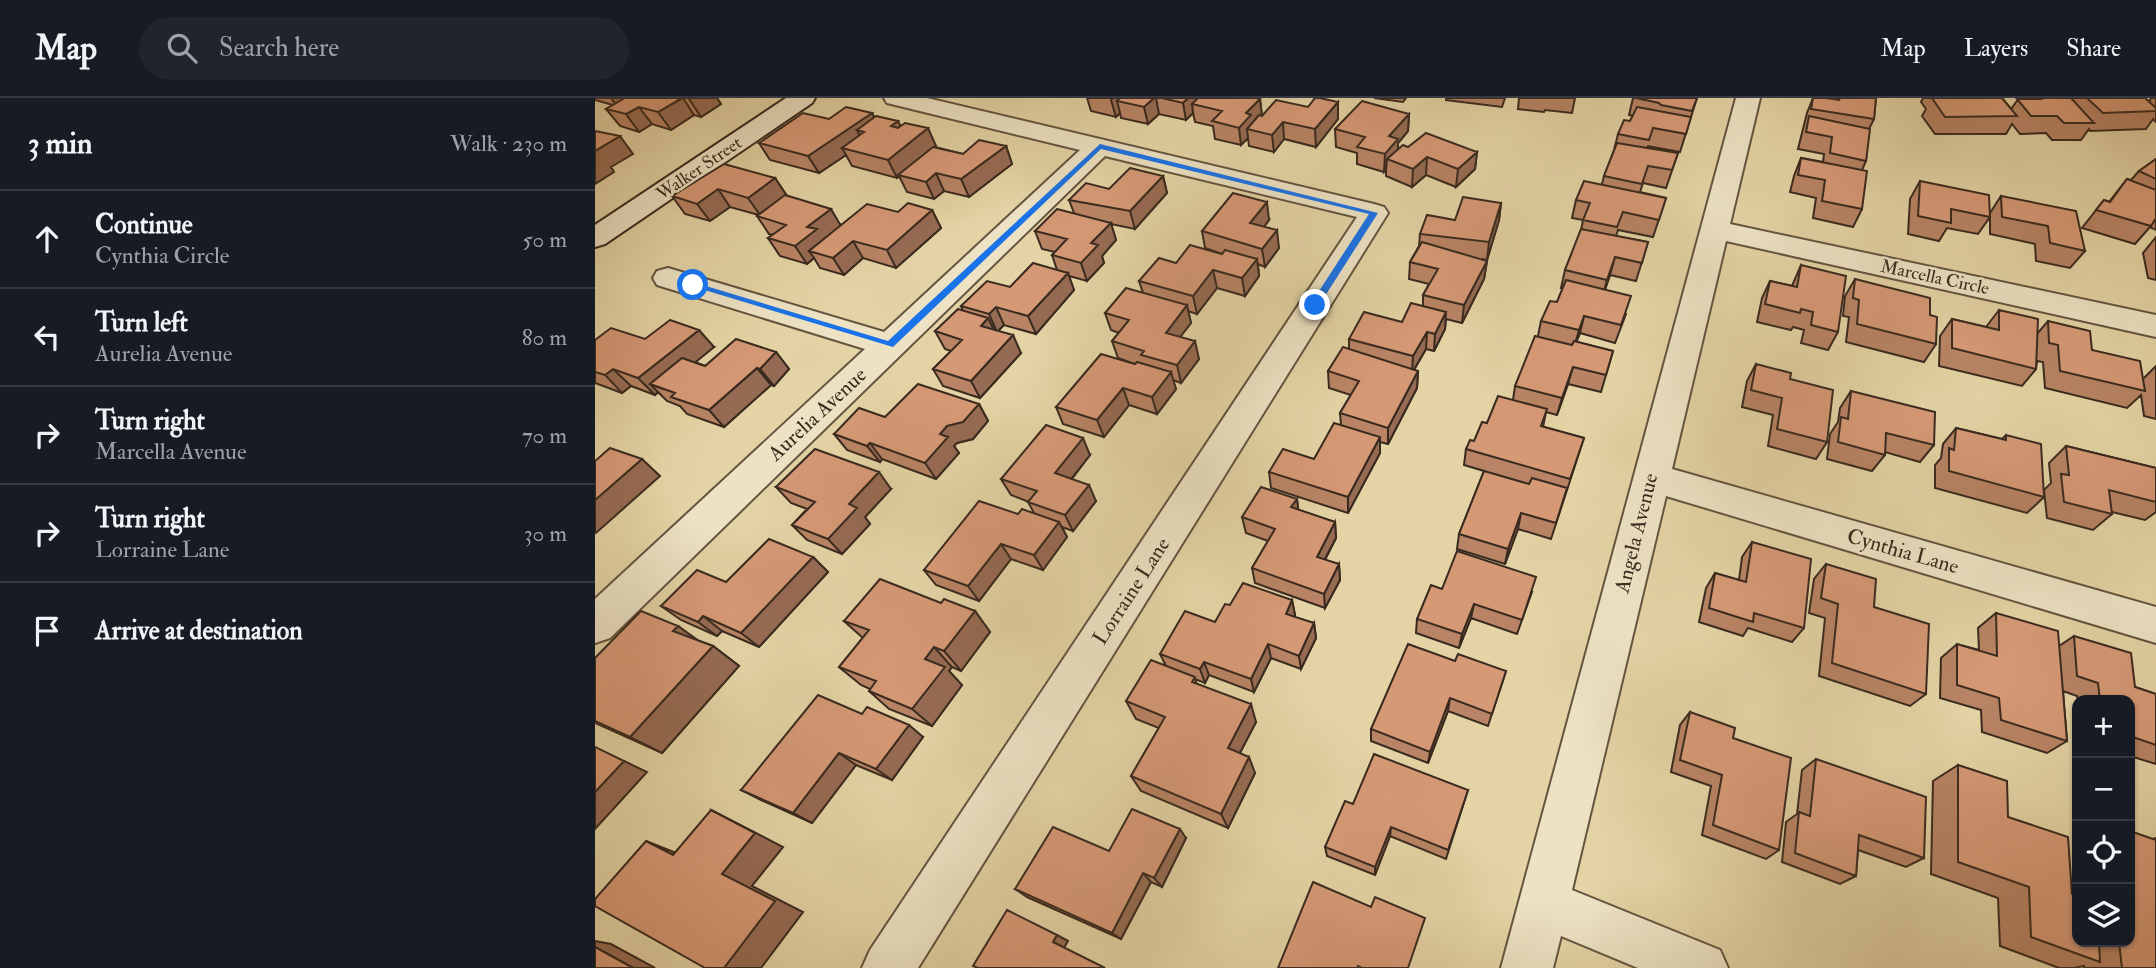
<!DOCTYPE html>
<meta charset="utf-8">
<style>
body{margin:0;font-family:"IM FELL Double Pica",serif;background:#20242c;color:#f1f3f6}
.controls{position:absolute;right:21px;bottom:21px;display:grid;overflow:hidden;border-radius:14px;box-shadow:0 2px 5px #0004}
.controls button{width:63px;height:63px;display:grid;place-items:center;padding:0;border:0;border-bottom:2px solid #363941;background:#171b24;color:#f1f3f6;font:35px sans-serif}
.stop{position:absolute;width:21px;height:21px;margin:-16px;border:5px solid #1a73e8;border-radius:50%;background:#fff}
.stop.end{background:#1a73e8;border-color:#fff;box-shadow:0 2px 7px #0008}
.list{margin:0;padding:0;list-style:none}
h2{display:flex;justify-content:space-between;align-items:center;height:91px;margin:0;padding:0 28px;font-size:30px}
h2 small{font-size:23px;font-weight:400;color:#9ea1a6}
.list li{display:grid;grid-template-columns:46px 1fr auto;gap:21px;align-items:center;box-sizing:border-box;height:98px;padding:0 28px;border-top:2px solid #363941}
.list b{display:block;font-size:26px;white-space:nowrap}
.list p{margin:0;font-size:23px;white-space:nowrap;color:#9ea1a6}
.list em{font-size:23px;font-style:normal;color:#9ea1a6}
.icon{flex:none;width:38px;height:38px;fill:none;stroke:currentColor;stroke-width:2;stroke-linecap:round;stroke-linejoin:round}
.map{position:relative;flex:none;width:1561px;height:870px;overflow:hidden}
header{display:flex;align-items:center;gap:42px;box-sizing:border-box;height:98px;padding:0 35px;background:#171b24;border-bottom:2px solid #363941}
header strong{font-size:33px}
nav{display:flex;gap:38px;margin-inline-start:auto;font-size:24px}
.search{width:490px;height:63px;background:#20242c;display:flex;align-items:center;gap:18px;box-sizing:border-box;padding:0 24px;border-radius:38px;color:#9ea1a6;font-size:26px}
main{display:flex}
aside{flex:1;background:#171b24}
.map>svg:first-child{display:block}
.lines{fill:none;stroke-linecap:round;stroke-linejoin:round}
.street-casing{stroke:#645440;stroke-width:4}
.secondary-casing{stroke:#392a1f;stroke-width:4}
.street{fill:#ede3c4;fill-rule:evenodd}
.secondary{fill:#ede3c4;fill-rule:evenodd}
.wall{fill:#b88465;stroke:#392a1f;stroke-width:2}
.shaded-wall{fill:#966b53;stroke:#392a1f;stroke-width:2}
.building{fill:#d69976;stroke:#392a1f;stroke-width:2}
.route{fill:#1a73e8}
.labels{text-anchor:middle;stroke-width:5;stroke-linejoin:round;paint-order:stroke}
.far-street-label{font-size:18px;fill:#392a1f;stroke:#ede3c4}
.street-label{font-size:21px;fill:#392a1f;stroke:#ede3c4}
</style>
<header>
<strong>Map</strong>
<div class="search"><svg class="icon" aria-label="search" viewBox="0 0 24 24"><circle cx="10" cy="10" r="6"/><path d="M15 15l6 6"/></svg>Search here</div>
<nav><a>Map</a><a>Layers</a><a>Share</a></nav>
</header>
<main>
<aside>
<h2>3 min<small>Walk · 230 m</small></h2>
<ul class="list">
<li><svg class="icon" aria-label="ahead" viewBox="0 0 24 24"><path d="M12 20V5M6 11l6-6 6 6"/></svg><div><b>Continue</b><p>Cynthia Circle</p></div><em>50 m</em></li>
<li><svg class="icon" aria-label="left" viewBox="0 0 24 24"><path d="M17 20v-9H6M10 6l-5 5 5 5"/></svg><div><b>Turn left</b><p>Aurelia Avenue</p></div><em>80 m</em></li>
<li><svg class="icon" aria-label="right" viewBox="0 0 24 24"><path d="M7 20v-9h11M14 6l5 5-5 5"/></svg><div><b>Turn right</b><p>Marcella Avenue</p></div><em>70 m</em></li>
<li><svg class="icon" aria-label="right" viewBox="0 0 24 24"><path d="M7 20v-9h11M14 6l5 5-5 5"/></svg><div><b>Turn right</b><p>Lorraine Lane</p></div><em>30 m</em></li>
<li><svg class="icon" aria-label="arrive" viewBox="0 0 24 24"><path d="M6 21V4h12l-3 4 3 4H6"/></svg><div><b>Arrive at destination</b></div></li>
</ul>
</aside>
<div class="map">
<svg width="1561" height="870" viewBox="0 0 1561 870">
<rect width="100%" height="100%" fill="#e4d4a5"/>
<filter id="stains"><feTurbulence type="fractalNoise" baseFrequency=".00286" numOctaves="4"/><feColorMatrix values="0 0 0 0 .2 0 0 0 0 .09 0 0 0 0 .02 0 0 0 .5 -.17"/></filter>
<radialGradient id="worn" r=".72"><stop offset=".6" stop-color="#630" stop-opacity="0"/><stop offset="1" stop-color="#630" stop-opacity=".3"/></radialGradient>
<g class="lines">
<defs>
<path id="street" d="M289,0h43l447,106 10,3 4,6 -470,755h-56l8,-18 487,-733 -252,-61 -495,482 -15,5v-44l270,-250 -208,-64 -4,-7 4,-7 11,-3 216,64 196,-182 -193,-47z
M1141,0h24l-30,126 426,91v22l-430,-96 -54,228 484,138v36l-490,-147 -94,394 148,60 8,18h-90l-77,-32 -8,32h-52z"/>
<path id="secondary" d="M191,0h29l-3,5 -207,141 -10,3v-22z"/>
</defs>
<use href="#street" class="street-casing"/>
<use href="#secondary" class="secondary-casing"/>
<use href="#street" class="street"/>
<use href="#secondary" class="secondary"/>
</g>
<path class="wall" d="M0,0h122l4,6 -20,13 -7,-2 -23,15 -19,-6 -13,8 -19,-6 -14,-17 7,-4 -18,-5z
M492,0h170l3,1 2,17 76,-14v17l-22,28 -32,-8 -10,13 -25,-6 -1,-8 -7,7 -26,-6 -2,-13 -18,-4 -2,-9 -7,7 -27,-6 -11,10 -27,-6 -1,-5 -4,4 -25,-6z
M779,0h32l-3,4z
M851,0h59l-3,9 -56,-7z
M924,0h56l-3,15 -27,-3 -1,2 -26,-3z
M1038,0h64l-17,54 -32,-6 -1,2 31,5 -12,35 -23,-5 -3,9 26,6 -13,39 -35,-7 -2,6 32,6 -12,39 -26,-6 -5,15 21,24 -11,29 -35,-10 -4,9 37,9 -12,41 -33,-8 -11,31 -11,-3 -3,15 41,11 -33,101 -33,-10 -13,35 -48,-15 2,-15 25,-63 -20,-6 2,-16 8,-8 13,-18 26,-23 2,-14 23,-50 3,-15 16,-19 6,-14h-2l4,-18 16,-39 2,-11 -11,-2 4,-18 26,-16 2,-8 10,-26 4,-16 12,-13 3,-5 -4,-1z
M1218,0l22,2 1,-2h40l-2,21 -5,10 -3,32 -4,9v39l-9,18 -40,-9 3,-20 -26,-6 4,-16 7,-18 22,4 1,-8 -26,-5 9,-36z
M1328,0h79l9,11 8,-11h126l4,4 2,-4h5v24l-3,-3 -7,10 -56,2 -1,-2 -8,11h-29l-6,-7 -26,1 -8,-10 -6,10h-71l-13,-18 4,-7 -5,-7z
M277,15l2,4 27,9 35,20 -1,1 28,7 43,-8 6,18 -43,33 -25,-6 -10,8 -27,-7 -8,-16 -2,2 -45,-12 -6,-11 -27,18 -49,-13 -11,-17 70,-24z
M814,16l-1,17 -10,12v7l10,-3 69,5 -2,17 -19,18 -30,-12 -14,12 -26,-11v-6l-2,2 -27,-8v-11l-21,-6 -1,-18z
M1561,61v71l-6,-3 -15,17 -53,-16 22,-28 5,2 18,-23 4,1 8,-9z
M568,78l4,17 -32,36 -24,-5 5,16 -14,16 2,7 -17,18 -18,-5 5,14 -38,44 -32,-9 -6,6 23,22 -41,45 -37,-12 -10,-17 18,-18 -6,-2 -10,-18 28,-20 -2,-5 96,-36 -5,-15 3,-3 -13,-3 -7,-18 39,-18 -5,-13z
M180,80l12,18 54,29 57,-13 34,-2 9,18 -45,40 -33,-10 -19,17 -24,-7 -6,-10 -7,6 -27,-8 -12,-18 5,-3 -4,-1 -12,-18 2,-1 -29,-8 -20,14 -25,-7 -13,-18z
M1325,83l70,32 11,-17 84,55 -15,17 -34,-7 -1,-17 -45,-10v-17l-12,17 -31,-6 -8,13 -31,-7 2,-35z
M906,105l-2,17 -12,40 -5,-1 5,2 -3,18 -22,44 -16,-4 -1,10 -11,22 -8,-2 -12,21 4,1 -1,17 -29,56 -8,-2v11l-32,60 -77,-25 -2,-16 45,-13 27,-34 -1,-12 11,-18 -22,-7 -1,-17 21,-22v-10l53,-17 21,-16v-11l6,-11 -20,-5 1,-17 9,-16 1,-12z
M674,122l-5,7 15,21 -14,19 -7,-3 1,12 -14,20 -28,-8 -20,26 -9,-3 3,12 -11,14 19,22 -18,24 -8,-3 3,9 -19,25 -28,-9 -25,32 -41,-13 -7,-17 79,-43 -17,-6 -6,-17 7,-8 -8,-3 -6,-17 38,-20 -4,-12 37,-18 46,-9 -17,-6 -3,-17z
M1561,139v43l-8,-2 -5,-25z
M1206,167l37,67 -10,18 -27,-7 3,-13 -11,-3 -2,3 -34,-8 5,-24 8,-17 22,5z
M1260,181l75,36 6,29 -12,18 -78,-20 3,-25 -6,-1 2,-20z
M1404,212l38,24 11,-13 44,29 51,29 13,-13v53l-12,-3 -3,-21 -14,13 -82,-20 -2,-26 -6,-1 -1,8 -14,17 -83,-20 1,-30 12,-17 34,8z
M50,241l69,8 -19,15 10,4 71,-14 13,17 -15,17 -3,-1 -47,42 -37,-13 -7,-8 -13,-5 -9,-9 -3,3 -24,-9 -9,7 -27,-10v-43z
M1161,266l71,78 -11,17 -48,-13 5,-31 -31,-8 5,-26z
M1256,293l83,54 -14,17 -35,-10v3l-13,16 -45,-12 3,-25 8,-12 2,-14z
M384,306l9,17 -15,18 -16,4 -3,3 5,7 -23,26 -54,-20 -2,3 -33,-12 -13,-16 51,-17z
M1361,330l46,11 4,-4 38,62 -17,16 -92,-25v-23l6,-7 2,-14z
M1471,348l90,22v44l-11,8 -33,-8v2l-19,16 -46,-12 -3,-28 7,-7 -2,-20z
M495,357l-18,24 24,22 -23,30 -11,-4 5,10 -24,33 -32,-11 -32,42 -43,-16 -12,-15 110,-57 -6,-11h1l-18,-7 -10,-16z
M181,389l115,2 -26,28 5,7 -28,30 -35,-14 -15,-15 15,-16 -16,-6z
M702,401l1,11 37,12 1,16 -11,22 14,4 1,16 -15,28 -70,-25 -3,-15 16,-27 -22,-8 -4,-16z
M1157,444l52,86 -12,14 -44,-14 -5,8 -44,-14 7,-34 9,-15 24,7 3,-23z
M218,459l15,15 -69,75 -37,-16 -5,5 -36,-16 -20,-14 65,-24z
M1231,466l48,43 52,87 -16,12 -91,-30 6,-58 -16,-5 5,-34z
M847,491l90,3 -15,42 -46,-16 -12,30 -43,-15 1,-14z
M697,502l3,15 -1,2 20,6 2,15 -15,31 -30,-11 -17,34 -45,-17 -4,8 -10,-4 2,5 59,38 -16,31 15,20 -27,55 -87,-37 -10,-15 28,-48 -23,-9 -10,-18 40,-35 -6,-12 55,-32 15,-17z
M346,505l34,8 15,21 -29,39 -9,-4 -3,4 13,14 -30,41 -43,-17 -20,-18 1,-2 -9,-4 -22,-18 24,-29 -19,-17z
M1401,515l63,33 15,-10 61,51 21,7v70l-26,-8v-56h-52l-1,-4 -14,-5 4,50 -20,12 -65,-21 -1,-22 -41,-12 1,-40 16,-14 22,6 -1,-22z
M83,528l21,15 14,5 26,20 -77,87 -67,-30v-65z
M860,563l51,10 -18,55 -40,-15 -20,52 -57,-22v-12z
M1095,614l89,138 -13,9 -64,-24 9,-49 -40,-14 9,-47z
M267,616l61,23 -31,43 -36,-15 -44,58 -51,-23 -20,-10z
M1221,661l108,99 -18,9 -48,-17 -2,26 -16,8 -58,-22 4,-40 11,-8 5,-44z
M1363,667l50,52 64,77 5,48h53l22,-103 4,-1v130h-72v-2l-10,2h-15l-59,-22 -2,-48 -67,-24 2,-93z
M873,692l-22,69 -56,-23 -15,39 -48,-19 -2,-9 28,-43z
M1482,738v37l-2,-35z
M591,740l-24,49 -11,-5 -30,57 -94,-42 -12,-8 94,-38z"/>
<path class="shaded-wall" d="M16,0h19l-13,8z
M88,0l11,17 -23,15 -13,-18z
M97,0h25l4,6 -20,13 -12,-18z
M518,0h18l-14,3 3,12 -4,4 -5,-17z
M559,0h2l3,16 -11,10 -4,-17z
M593,0h13l-9,6 1,9 -7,7 -3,-17z
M665,1l2,17 -15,13 1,9 -7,7 -2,-17 7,-15z
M743,4v17l-22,28 -1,-18z
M44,9l13,17 -13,8 -13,-18z
M277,15l9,18 -17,1 -7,-2 6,13 -21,5 4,7 -27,18 -11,-17z
M814,16l-1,17 -10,12v13l-11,3 -1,11 -2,2 1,-18 4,-18z
M303,23l9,17 -16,-12z
M688,24l1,17 -10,13 -2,-17z
M333,30l8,18 -36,29h-2l1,1 -2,2 -9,-18z
M25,38l13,18 -22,13 3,5 -19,12v-33z
M411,48l6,18 -43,33 -8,-18z
M882,54l-2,17 -19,18 2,-18z
M832,59l-1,18 -14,12 1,-18z
M341,75l8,18 -10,8 -8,-17z
M568,78l4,17 -32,36 -5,-18z
M180,80l12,18 -27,19 -12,-17z
M123,91l12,18 -20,14 -13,-17z
M672,104l2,18 -16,21 -3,-18z
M906,105l-2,17 -12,40 2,-18z
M236,111l10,17 -32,25 5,7 -7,6 -12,-18 12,-19z
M337,112l9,18 -45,40 -9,-18z
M516,125l5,17 -14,16 2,7 -17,18 -6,-18 10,-20z
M682,132l2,18 -14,19 -3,-18z
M258,143l10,17 -19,17 -11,-17z
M1020,159l-5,18 -8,23 5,-18z
M662,161l2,17 -14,20 -3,-18z
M892,163l-3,18 -22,44 2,-18z
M618,172l4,18 -20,26 -4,-18z
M473,175l6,17 -38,44 -8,-18z
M592,207l4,18 -21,27 -4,-17z
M401,209l8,18 -7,7 -8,-18z
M851,214l-1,17 -11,22 1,-17z
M989,218l-4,17 -6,15 5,-18z
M393,220l9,18 -16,-10z
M104,232l15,17 -51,42 -13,-5 8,8 -3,3 -17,-17z
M832,234l-1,17 -14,24 1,-17z
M418,237l8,18 -41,45 -9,-17z
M600,243l4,18 -18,24 -4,-18z
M181,254l13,17 -15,17 -14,-17z
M978,269l-5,17 -11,31 5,-17z
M162,270l14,17 -47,42 -15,-17z
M18,271l18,17 -9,7 -17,-18z
M823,273l-1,17 -29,56v-16z
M576,274l5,17 -19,25 -5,-17z
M528,290l6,17 -25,32 -7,-17z
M384,306l9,17 -15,18 -16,4 -3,3 5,7 -23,26 -11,-16 15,-29 7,-8z
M785,339v16l-32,60v-16z
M488,340l7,17 -27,34 -8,-16z
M275,345l12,16 -2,3 -13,-16z
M47,361l18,17 -64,57 -1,-1v-32z
M284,374l12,17 -26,28 5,7 -28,30 -14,-15 21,-35z
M494,387l7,16 -23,30 -8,-16z
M702,401l2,16 -8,-8z
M926,415l-3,16 -13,35 3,-15z
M464,424l8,15 -24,33 -9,-15z
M740,424l1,16 -18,34 -1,-15z
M406,446l10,15 -32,42 -11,-15z
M218,459l15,15 -69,75 -18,-14z
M744,466l1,16 -15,28 -1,-14z
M697,502l3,15 -7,13 -2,-14z
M879,506l-3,14 -12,30 3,-14z
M380,513l15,21 -29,39 -17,-20z
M108,518l19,15 -5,5 -19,-14z
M719,525l2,15 -15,31 -2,-13z
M83,528l27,20 -32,-15z
M673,546l3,14 -17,34 -3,-13z
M118,548l26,20 -77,87 -32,-16z
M339,549l18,20 -3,4 13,14 -30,41 -20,-17 13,-50z
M609,564l5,13 -4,8 -5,-14z
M855,600l-2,13 -20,52 2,-11z
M656,606l5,18 -22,42 -6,-16z
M314,627l14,12 -31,43 -16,-11z
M244,655l17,12 -44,58 -19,-10z
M654,659l6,16 -27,55 -7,-14z
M29,663l23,11 -52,57v-37z
M116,712l72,37 -31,39 51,26 -42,56h-37l-2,-94z
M796,729l-1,9 -15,39v-8z
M585,731l6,9 -24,49 -8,-9z
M51,743l33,13 -6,1z
M548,775l8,9 -30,57 -9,-6z
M462,837l11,6 -4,7 -11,-6z
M0,843l16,3 44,24h-22l-38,-21z"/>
<path class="building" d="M30,0h57l-24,14 -19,-5 -13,7 -20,-5z
M525,0h34l-10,9 -27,-6z
M567,0h26l-5,5z
M603,0h59l3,1 -14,14 5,2 -12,13 -27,-7 10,-10 -30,-7z
M720,0h5l18,4 -23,27 -32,-7 -11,13 -25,-6 12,-14 3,1 14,-16 32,7z
M1041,0h61l-5,13 -31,-6 -2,-2z
M1218,0h13l13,2 1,-2h36l-2,21 -63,-10z
M1337,0h70l15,18 -72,1z
M1445,0h31l23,25h-30l-7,-7h-26l-14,-17h24z
M1492,0h58l11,10v3l-53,2z
M767,3l47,13 -20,22 9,3 -13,15 -28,-7 8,-10 -30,-8z
M251,9l26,6 -64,43 -49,-13 44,-30 26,6z
M1042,9l54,10 -5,17 -33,-6 -4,12 -31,-6 6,-14 6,1z
M281,18l22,5 -7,5 7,2 7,-5 23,5 -40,32 -46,-12 22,-16 -7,-2z
M1214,18l61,13 -4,32 -36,-8 2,-16 -26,-5z
M0,33l25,5 -25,15z
M831,35l51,19 -19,17 -31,-12 -14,12 -26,-10 16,-14 5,2z
M384,42l27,6 -45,33 -25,-6 -10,9 -28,-7 35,-28 30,7z
M1022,45l61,10 -6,17 -24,-4 -6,18 -38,-8z
M1206,60l66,13 -5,38 -40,-8 3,-21 -27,-5z
M1561,61v20l-17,-8z
M129,66l51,14 -27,20 -30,-9 -21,15 -25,-8z
M535,70l33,8 -33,35 -61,-11 17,-17 23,6z
M1532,81l29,11v28l-5,8 -55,-16 8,-10 6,2z
M989,83l82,17 -7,22 -36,-8 -6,15 -34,-7 7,-17 -14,-3z
M1325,83l69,14 1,22 -39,-8v14l-33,-7z
M638,95l34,9 -17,21 27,7 -15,19 -60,-18z
M190,97l46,14 -24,18 10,2 -22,17 -27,-8 18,-13 -29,-9z
M1406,98l75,15 9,40 -35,-8 -2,-17 -46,-9z
M868,99l38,6 -12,39 -69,-8 7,-19 28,5z
M313,105l24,7 -45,40 -34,-9 -20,17 -24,-7 58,-47 31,8z
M462,111l54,14 -20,20 7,2 -17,18 -29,-8 15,-16 -32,-8z
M986,131l67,13 -6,21 -27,-6 -8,23 -42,-10z
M827,144l65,19 -23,44 -41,-10 15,-26 -28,-7z
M595,147l32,9 3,-4 32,9 -15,19 -29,-8 -20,26 -54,-15 20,-23 17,5z
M438,165l35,10 -40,43 -32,-9 -7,7 -28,-8 26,-25 23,6z
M1206,167l45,11 -8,56 -27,-7 2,-13 -12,-3 -1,4 -35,-9 5,-23 27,6z
M1260,181l75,19v17l7,2 -1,27 -79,-20 2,-24 -6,-2z
M971,182l65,16 -10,29 -37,-9 -5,14 -38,-9 9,-20 7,1z
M531,190l61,17 -21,28 29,8 -18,24 -36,-10 3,-4 -32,-10 17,-21 -24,-7z
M816,205l35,9 -11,22 -8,-2 -14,24 -64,-17 15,-27 38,10z
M363,211l30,9 -7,8 32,9 -42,46 -38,-12 29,-29 -27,-9z
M1404,212l39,9 -2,50 -84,-21v-29l47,11z
M75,222l29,10 -61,48 -25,-9 -8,6 -10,-3v-32l16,-12 34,11z
M1453,223l42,10 2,19 48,11 5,30 -85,-20 -2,-26 -9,-2z
M940,238l37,9 2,-4 39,10 -7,24 -33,-8 -11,31 -47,-12z
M141,241l40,13 -16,17 -3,-1 -48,42 -38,-13 4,-4 -25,-9 32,-26 23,8z
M748,249l75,24 -30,57 -48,-15 19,-32 -31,-10z
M506,256l34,10 2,-2 34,10 -19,25 -29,-9 -26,32 -41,-13z
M1161,266l35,9 -1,6 43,11 -6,52 -50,-13 5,-31 -31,-8z
M323,286l61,20 -16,18 -16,4 -7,8 8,3 -23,26 -55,-20 -3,3 -33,-12 25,-26 26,9z
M1256,293l84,21 -1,33 -48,-12 -1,22 -47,-13 3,-25 7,2z
M903,298l49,13 -6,17 43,12 -14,41 -104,-30 4,-9 4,1 8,-19 5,1z
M739,325l46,14 -32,60 -79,-25 14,-23 31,10z
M451,327l37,13 -28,35 34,12 -24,30 -37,-13 9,-11 -36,-12z
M1361,330l50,12v-5l35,9 3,53 -95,-26v-23l5,2z
M1471,348l90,22v34l-47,-12 3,24 -48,-12 -3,-28 8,1z
M15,350l32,11 -47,41v-39z
M220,351l64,23 -30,32 8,4 -29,31 -36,-14 23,-23 -39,-15z
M889,373l45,13 3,-6 35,10 -11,35 -35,-10 -13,36 -49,-15z
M666,389l36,12 -6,8 44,15 -18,35 22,7 -15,30 -72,-26 23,-39 -33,-12z
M384,403l39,13 4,-5 37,13 -25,33 -33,-11 -33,42 -44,-16z
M174,441l44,18 -72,76 -38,-17 -5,6 -37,-16 36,-36 29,12z
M1157,444l59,17 -7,69 -50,-15 -1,9 -44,-14 6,-35 31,9z
M862,453l79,26 -14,43 -48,-16 -12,30 -45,-15 14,-34 11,4z
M1231,466l50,15 -2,28 55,17 -3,70 -94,-31 6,-59 -17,-6z
M285,481l61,24 3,-4 31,12 -31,40 -10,-4 -9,12 20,8 -33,42 -43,-18 7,-10 -37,-14 30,-37 -25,-9z
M648,485l49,17 -6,14 28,9 -15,33 -31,-12 -17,35 -47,-17 -4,7 -40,-15 25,-43 30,11 10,-18 5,1z
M46,513l37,15 -5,5 40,15 -83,91 -35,-16v-63z
M1401,515l62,18 9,110 -66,-21 -2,-22 -42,-13v-41l40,12z
M1479,538l57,17 4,34 21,7v51l-26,-9v-36h-30l-2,-17 -21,-7z
M813,546l47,17 3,-7 48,17 -14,43 -42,-16 -20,54 -59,-23z
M556,562l44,17 -3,5 59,22 -23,44 21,9 -28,57 -90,-38 34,-59 -39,-16z
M223,597l44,19 5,-7 42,18 -33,44 -37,-16 -46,60 -52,-23z
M1095,614l45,16 -2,10 58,20 -12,92 -66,-25 9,-50 -42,-15z
M0,649l29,14 -29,31z
M779,656l94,36 -20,60 -57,-23 -16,40 -50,-20 20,-46 8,3z
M1221,661l110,38 -2,61 -65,-23 -3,41 -61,-23 4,-41 11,4z
M1363,667l49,16 1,36 60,20 4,57 5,2v46h22l1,20 -69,-25 -2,-50 -71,-25z
M537,711l48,20 -26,49 -11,-5 -31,60 -97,-44 38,-62 56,24z
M116,712l44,23 -33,41 53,27 -51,67h-19l-110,-62v-7l51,-58 27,14z
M1535,733l26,9v128h-34l-3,-26h11z
M718,784l58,25 4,-10 50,21 -17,50h-46l-4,-2v2h-80z
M412,812l50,25 -4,7 52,26h-127l-5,-2z
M0,849l38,21h-38z"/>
<path class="route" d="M505,46l278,69 -60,94 -3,1 -5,-3 59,-91 -268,-65 -208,198 -205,-62 8,-2 192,58z"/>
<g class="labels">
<g class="far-street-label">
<text transform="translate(104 70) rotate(-34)" y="6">Walker Street</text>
<text transform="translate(1340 179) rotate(12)" y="6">Marcella Circle</text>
</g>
<g class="street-label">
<text transform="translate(222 316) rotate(-43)" y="7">Aurelia Avenue</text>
<text transform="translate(1041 435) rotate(-76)" y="7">Angela Avenue</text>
<text transform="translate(1308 453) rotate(16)" y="7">Cynthia Lane</text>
<text transform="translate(536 493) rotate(-57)" y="7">Lorraine Lane</text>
</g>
</g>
<rect width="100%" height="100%" filter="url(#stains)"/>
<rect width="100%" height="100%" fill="url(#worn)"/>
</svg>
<div class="controls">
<button>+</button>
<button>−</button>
<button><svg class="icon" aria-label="locate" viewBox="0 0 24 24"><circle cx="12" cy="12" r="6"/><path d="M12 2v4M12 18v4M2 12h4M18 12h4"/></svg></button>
<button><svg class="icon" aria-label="layers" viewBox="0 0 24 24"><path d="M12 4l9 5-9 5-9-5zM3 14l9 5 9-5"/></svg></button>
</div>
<div class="stop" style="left:98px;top:187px"></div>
<div class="stop end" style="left:720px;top:207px"></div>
</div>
</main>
